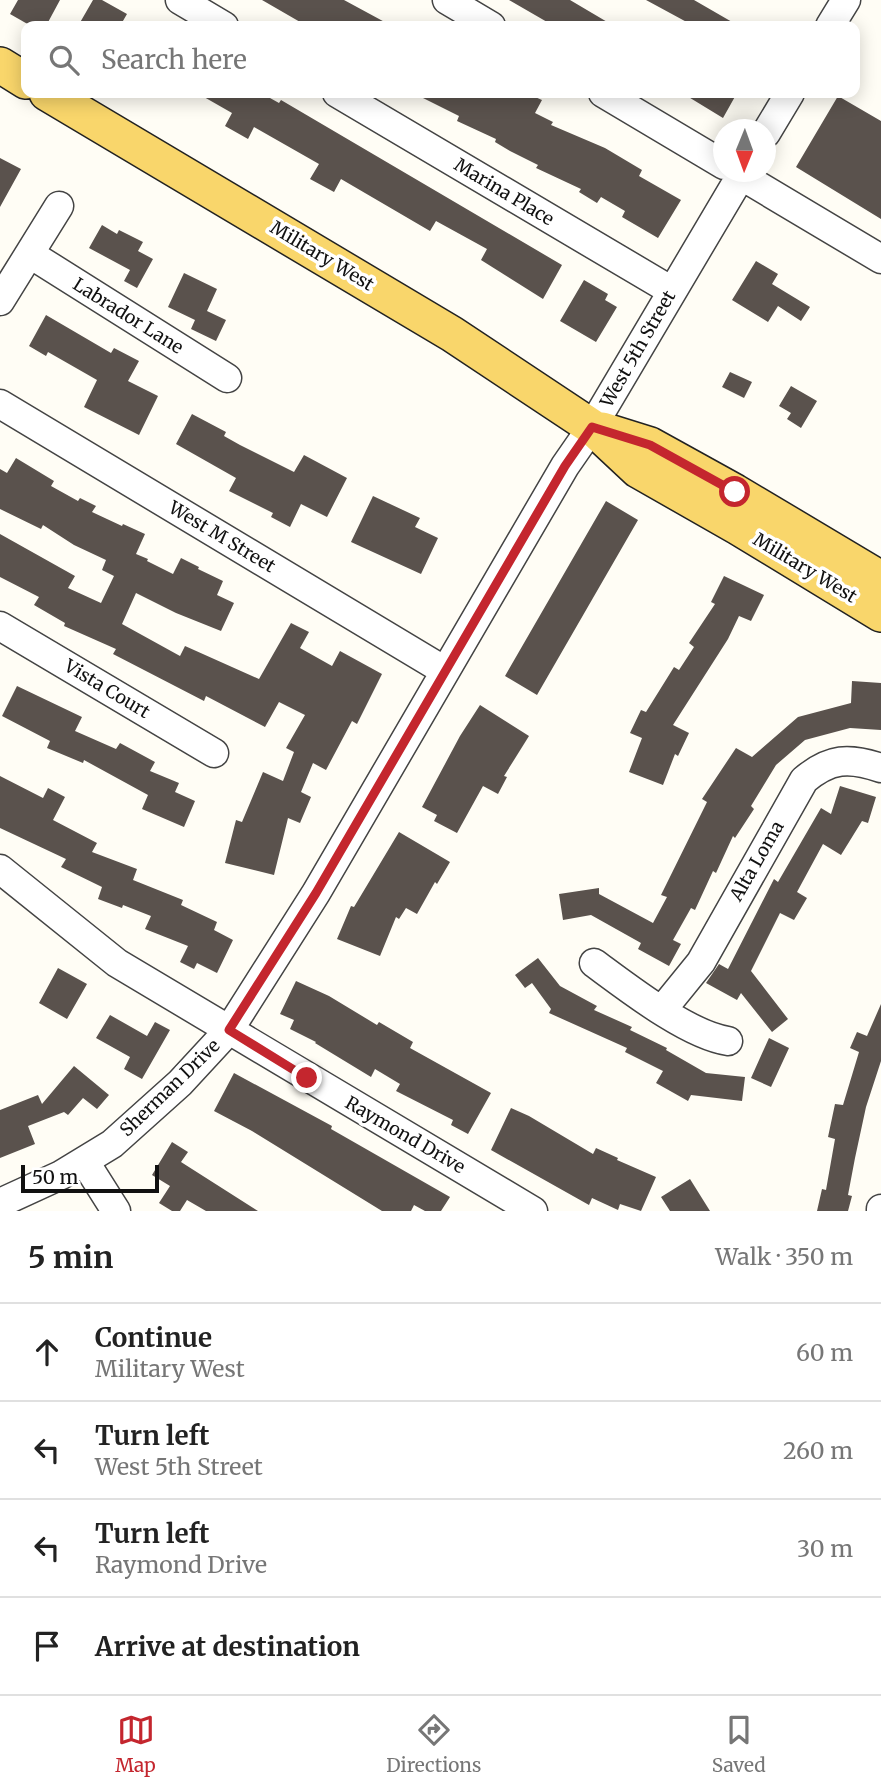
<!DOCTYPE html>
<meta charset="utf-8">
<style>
body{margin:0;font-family:Merriweather,serif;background:#f2f2f2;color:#222}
.compass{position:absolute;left:713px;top:119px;width:63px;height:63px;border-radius:50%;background:#fff;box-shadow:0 4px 18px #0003;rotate:181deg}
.scale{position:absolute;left:21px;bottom:18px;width:138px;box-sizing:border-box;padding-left:7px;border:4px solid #111;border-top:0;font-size:19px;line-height:24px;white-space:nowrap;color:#111;-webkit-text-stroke:5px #fff;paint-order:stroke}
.stop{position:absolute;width:21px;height:21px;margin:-16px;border:5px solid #c4262e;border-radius:50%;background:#fff}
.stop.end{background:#c4262e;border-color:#fff;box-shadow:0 2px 7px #0008}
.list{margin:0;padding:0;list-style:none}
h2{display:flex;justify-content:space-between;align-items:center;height:91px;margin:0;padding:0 28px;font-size:30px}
h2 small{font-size:23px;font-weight:400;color:#767676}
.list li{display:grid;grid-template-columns:46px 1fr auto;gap:21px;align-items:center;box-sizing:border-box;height:98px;padding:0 28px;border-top:2px solid #e0e0e0}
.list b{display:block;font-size:26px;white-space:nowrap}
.list p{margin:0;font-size:23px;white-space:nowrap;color:#767676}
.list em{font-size:23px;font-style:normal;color:#767676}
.icon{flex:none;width:38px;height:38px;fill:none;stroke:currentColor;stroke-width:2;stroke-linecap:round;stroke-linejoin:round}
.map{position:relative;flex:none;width:881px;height:1211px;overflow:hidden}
.search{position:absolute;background:#fff;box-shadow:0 4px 18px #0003;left:21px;right:21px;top:21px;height:77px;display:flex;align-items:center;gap:18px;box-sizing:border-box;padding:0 24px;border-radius:14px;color:#767676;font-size:26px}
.sheet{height:483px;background:#fff}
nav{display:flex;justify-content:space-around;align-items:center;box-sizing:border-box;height:98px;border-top:2px solid #e0e0e0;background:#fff;font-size:19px;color:#767676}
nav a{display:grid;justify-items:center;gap:4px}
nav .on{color:#c4262e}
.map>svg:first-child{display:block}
.building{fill:#5a524d}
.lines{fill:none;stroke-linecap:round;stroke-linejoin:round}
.minor-casing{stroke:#444;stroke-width:31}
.major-casing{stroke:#222;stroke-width:38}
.minor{stroke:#fff;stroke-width:28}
.major{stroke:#f9d66b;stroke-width:35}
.route{stroke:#c4262e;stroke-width:9}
.labels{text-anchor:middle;stroke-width:7;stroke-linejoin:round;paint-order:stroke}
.street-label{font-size:18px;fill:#111;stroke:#fff}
</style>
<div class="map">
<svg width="881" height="1211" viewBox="0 0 881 1211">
<rect width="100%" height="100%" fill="#fffdf5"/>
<path class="building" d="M18,0h42l-14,26h-15l-21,-12z
M93,0h9l25,14 -7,12h-42z
M262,0h82l48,26h-85z
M509,0h61l44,26h-60z
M646,0h48l45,26h-45z
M197,93h64l18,10 2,-3 281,165 -19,34 -62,-39 6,-11 -51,-28 -6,10 -89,-52 -7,13 -24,-13 9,-15 -65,-37 -6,12 -23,-13 7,-13z
M413,93h113l16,7 -7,13 18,9 -2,3 54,23 37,22 -3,6 42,24 -23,38 -36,-21 3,-6 -24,-14 -4,6 -18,-11 2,-3 -45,-21 2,-3 -28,-14 -15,-9 1,-3 -39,-18 2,-5z
M682,93h55l-14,25z
M838,96l43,25v98l-85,-52z
M0,158l21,11 -21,38z
M102,225l15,9 2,-4 24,12 -5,9 15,8 -16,29 -13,-7 6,-11 -41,-22z
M756,261l22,13 -6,10 38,23 -9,14 -23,-15 -10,16 -36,-22z
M184,273l33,16 -10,22 19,9 -10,21 -25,-12 4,-9 -27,-13z
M584,280l24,14 -3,6 12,7 -21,35 -36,-21z
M46,315l65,38 3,-5 25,13 -11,20 30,15 -19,39 -55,-28 13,-27 -49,-28 -2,4 -17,-10z
M730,372l22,10 -8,16 -22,-11z
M791,386l26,15 -16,27 -14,-9 4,-6 -12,-7z
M192,414l34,18 -2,4 16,9 54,27 10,-17 43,23 -20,39 -26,-13 -11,23 -19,-10 2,-4 -44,-22 7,-13 -60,-34z
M16,458l38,23 -3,5 27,15 2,-3 16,8 -4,6 30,14 1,-2 22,10 -9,20 12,5 -1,2 26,13 8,-16 18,9 -1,2 25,12 -6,14 17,8 -13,28 -45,-18 -40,-20 -14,31 58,32 5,-10 74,33 32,-56 18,9 -9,16 32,18 8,-15 42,23 -25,50 -5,-3 -26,49 -13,-7 -12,29 10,5 -11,26 -12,-5 -14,57 -49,-12 11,-43 6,2 21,-50 20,9 11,-29 -8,-4 19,-33 -26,-13 -14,25 -59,-31 -2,5 -91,-47 3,-5 -52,-23 1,-3 -31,-18 5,-8 -39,-20v-43l75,42 -7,12 33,15 13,-27 -12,-6 4,-10 -32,-15 -31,-20 -2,4 -41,-20v-40l7,4z
M373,496l47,22 -5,9 23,11 -17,36 -70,-32z
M606,501l32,19 -101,175 -32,-19z
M724,576l40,19 -13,26 -12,-5 -11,23 -55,86 16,8 -11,23 -3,-2 -12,31 -34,-13 13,-34 -12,-5 11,-23 5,2 28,-45 5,3 15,-23 -5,-4 26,-39 -4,-2z
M852,681l29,2v47l-31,-2 -45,12 -29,25 -25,41 3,3 -19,29 -2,-2 -17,37 -3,-2 -18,39 -4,-2 -18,32 8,4 -12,22 -31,-17 3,-6 -50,-28 -28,5 -4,-26 40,-6v6l54,29 14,-26 -6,-2 46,-93 -5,-3 34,-51 16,9 46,-40 53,-14z
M17,686l65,31 -7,14 41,18 4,-6 35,19 -5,9 29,12 -4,9 20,9 -11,26 -42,-18 6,-14 -64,-35 -1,3 -36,-15 3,-7 -48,-25z
M480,705l49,31 -25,40 3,1 -9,17 -15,-8 -26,47 -23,-12 3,-6 -15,-8 38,-71z
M0,776l43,22 5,-10 17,9 -12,23 44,23 -5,9 45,17 -4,11 50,20 -2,5 36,17 -3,8 19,10 -16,33 -20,-10 -3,6 -14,-7 8,-16 -43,-17 6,-13 -28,-11 -1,3 -24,-9 4,-12 -41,-20 5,-8 -66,-31z
M840,786l36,11 -8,26 -6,-2 -21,34 -18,-11 -26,48 10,6 -13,22 -14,-7 -29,58 37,48 -16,13 -31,-39 -4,7 -31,-17 13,-19 9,5 46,-90 4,3 43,-74 10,6z
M399,832l51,30 -13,22 -2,-2 -18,32 -11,-6 -7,11 -3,-2 -16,39 -43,-17 14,-33 3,1z
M538,958l22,28 37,20 -3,4 38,17 -2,3 37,18 -1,2 40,23 39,4 -3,24 -51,-6 -3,6 -32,-18 7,-12 -38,-19 2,-4 -78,-35 2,-4 -19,-26 -7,5 -10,-13z
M58,968l29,16 -20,35 -28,-16z
M296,981l33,15 48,29 2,-3 34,20 -3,6 81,45 -23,41 -17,-9 2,-5 -57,-29 4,-7 -25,-15 -4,8 -56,-34 1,-1 -26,-13 4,-9 -14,-6z
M881,1004v57l-15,46 -11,51 -7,37 4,1 -4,15h-31l5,-22 4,1 9,-51 -7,-2 7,-33 8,1 16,-53 -9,-4 7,-16 10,4z
M110,1015l37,21 8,-14 15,8 -28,49 -18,-10 6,-12 -34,-19z
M769,1038l20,10 -18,39 -20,-9z
M74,1066l35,29 -12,14 -14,-11 -15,17 -4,-3 -36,14 7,18 -35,14v-48l38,-15 4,9z
M234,1073l98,53 -1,3 119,68 -9,14h-16l-11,-6 -3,6h-29l-130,-80 -38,-20z
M511,1108l18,8 64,38 3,-6 22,10 -1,2 39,17 -15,34 -21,-7 -2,6 -26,-12 -3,7 -98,-55z
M172,1142l16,10 -7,10 77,49h-52l-19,-11 -7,11h-8l-13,-8 11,-17 -18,-11z
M690,1179l20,32h-40l-9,-14z"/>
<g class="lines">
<defs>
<path id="minor" d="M180,0l44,26
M447,0l44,26
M830,26l16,-26
M337,93l335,198
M603,93l121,72
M766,133l24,-40
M735,172l146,87
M30,254l197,124
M0,301l59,-95
M0,404l445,267
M0,626l214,127
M0,869l117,94 416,248
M594,963c34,25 94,72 134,78
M662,1010l39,-48 103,-182c26,-22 45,-23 77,-12
M85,1162l31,49
M0,1203l61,-28 51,-31 68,-61 49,-53 87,-137 249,-427 27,-39 151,-255
M881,1211v-2"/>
<path id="major" d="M0,65l26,16
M47,93l405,241 140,93 46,43 100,57 143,87
M602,430l48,15 85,47 146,87"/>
</defs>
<use href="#minor" class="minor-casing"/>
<use href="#major" class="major-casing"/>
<use href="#minor" class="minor"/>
<use href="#major" class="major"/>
</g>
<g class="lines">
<path class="route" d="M307,1078l-78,-48 87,-137 249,-427 27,-39 58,18 85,47"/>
</g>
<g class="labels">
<g class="street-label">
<text transform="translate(504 192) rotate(31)" y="6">Marina Place</text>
<text transform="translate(322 256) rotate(31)" y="6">Military West</text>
<text transform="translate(128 316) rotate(32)" y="6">Labrador Lane</text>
<text transform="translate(638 349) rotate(-60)" y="6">West 5th Street</text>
<text transform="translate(222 537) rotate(31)" y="6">West M Street</text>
<text transform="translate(805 568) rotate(31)" y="6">Military West</text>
<text transform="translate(107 689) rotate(31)" y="6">Vista Court</text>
<text transform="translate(757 861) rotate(-60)" y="6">Alta Loma</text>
<text transform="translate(170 1088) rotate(-44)" y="6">Sherman Drive</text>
<text transform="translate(405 1135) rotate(30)" y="6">Raymond Drive</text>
</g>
</g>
</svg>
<svg class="compass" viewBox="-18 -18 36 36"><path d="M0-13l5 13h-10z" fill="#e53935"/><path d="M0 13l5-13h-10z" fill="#767676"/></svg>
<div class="scale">50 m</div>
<div class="stop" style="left:735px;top:492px"></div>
<div class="stop end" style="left:307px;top:1078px"></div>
<div class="search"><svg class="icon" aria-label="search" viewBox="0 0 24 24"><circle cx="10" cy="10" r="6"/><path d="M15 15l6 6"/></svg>Search here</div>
</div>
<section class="sheet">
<h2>5 min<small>Walk · 350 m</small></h2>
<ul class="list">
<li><svg class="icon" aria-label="ahead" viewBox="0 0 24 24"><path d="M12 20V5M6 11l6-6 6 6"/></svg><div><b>Continue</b><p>Military West</p></div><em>60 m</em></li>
<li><svg class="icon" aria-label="left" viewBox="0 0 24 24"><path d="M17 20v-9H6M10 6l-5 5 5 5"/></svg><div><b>Turn left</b><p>West 5th Street</p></div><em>260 m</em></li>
<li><svg class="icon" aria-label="left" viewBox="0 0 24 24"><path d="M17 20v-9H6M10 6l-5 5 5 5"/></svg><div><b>Turn left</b><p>Raymond Drive</p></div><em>30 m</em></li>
<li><svg class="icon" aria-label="arrive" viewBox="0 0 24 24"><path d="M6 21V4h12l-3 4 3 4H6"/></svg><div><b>Arrive at destination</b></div></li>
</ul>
</section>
<nav>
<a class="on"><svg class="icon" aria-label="map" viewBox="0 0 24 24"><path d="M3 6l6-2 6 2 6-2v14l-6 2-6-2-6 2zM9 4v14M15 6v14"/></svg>Map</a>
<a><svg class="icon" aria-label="directions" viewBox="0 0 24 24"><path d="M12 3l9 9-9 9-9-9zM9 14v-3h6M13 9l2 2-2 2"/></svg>Directions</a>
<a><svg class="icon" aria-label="saved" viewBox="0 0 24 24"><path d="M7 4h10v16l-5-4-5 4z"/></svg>Saved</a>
</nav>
